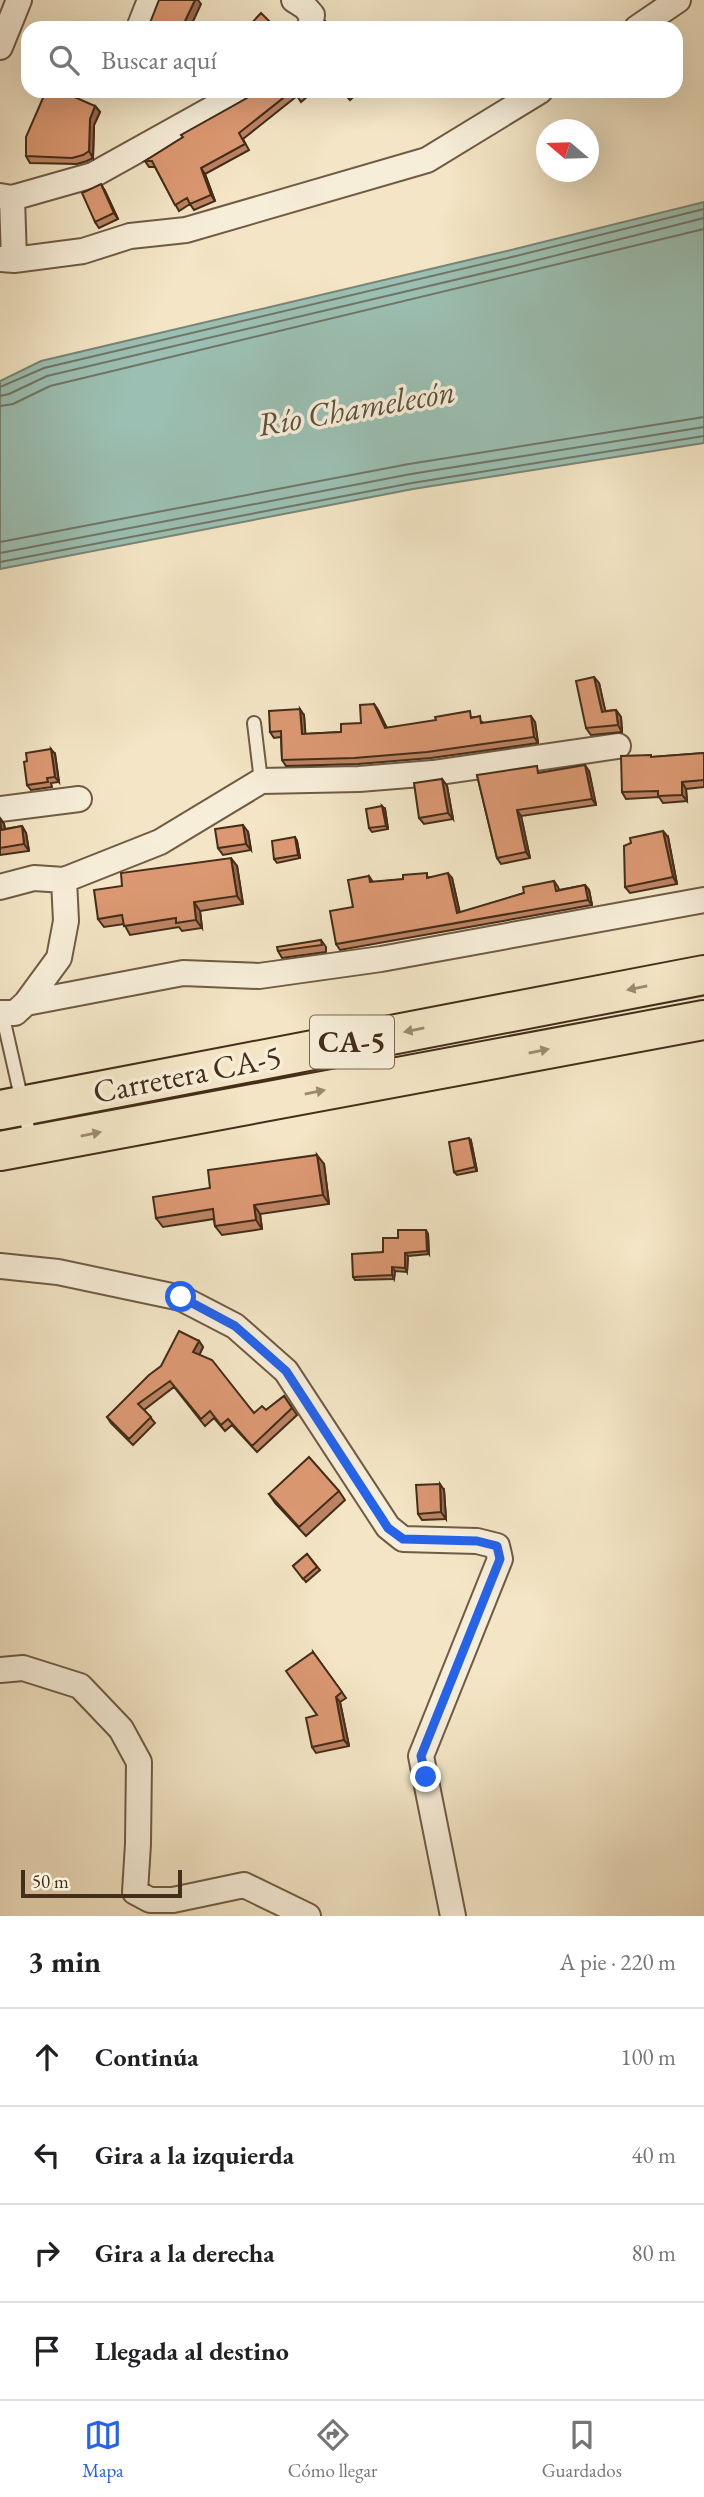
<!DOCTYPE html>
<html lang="es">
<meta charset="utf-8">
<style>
body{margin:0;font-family:"EB Garamond",serif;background:#f6f6f6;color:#202124}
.compass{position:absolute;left:536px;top:119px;width:63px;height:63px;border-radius:50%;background:#fff;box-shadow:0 7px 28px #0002;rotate:289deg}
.scale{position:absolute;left:21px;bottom:18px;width:161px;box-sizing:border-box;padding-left:7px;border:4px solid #442d19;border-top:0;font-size:19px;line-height:24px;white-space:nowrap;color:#442d19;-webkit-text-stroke:5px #f7eed9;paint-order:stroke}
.stop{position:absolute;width:21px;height:21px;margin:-16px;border:5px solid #2563eb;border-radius:50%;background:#fff}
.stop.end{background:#2563eb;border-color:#fff;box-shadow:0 2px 7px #0008}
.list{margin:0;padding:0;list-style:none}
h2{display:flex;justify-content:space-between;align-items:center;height:91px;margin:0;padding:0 28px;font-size:30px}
h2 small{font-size:23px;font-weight:400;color:#757577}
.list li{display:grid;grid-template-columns:46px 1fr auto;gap:21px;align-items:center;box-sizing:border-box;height:98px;padding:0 28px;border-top:2px solid #e0e0e0}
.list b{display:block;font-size:26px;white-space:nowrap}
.list em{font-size:23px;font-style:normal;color:#757577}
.icon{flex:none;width:38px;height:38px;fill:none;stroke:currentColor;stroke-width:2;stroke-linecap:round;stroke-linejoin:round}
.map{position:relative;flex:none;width:704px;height:1916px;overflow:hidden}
.search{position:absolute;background:#fff;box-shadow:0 7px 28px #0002;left:21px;right:21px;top:21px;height:77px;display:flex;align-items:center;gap:18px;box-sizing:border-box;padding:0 24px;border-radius:21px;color:#757577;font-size:26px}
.sheet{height:483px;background:#fff}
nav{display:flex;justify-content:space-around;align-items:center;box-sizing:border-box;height:98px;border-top:2px solid #e0e0e0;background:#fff;font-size:19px;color:#757577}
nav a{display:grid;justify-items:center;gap:4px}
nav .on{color:#2563eb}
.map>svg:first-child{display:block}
.water{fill:#9bbfb2;stroke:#788575;stroke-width:2}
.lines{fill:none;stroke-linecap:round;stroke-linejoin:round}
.shore{stroke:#707666;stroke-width:2}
.lane-casing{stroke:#705b44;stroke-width:16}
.street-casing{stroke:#705b44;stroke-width:28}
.highway-casing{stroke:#442d19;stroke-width:42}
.lane{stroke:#f7eed9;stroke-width:12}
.street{stroke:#f7eed9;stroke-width:24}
.highway{stroke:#f3e5c5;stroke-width:38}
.wall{fill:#bc8362;stroke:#442d19;stroke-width:2}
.shaded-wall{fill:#996a50;stroke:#442d19;stroke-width:2}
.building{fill:#db9872;stroke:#442d19;stroke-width:2}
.oneway{fill:#9c896f}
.route{stroke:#2563eb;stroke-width:9}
.labels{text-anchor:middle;stroke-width:7;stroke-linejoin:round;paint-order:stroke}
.shield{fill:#f7eed9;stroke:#7a6753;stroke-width:2}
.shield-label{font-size:30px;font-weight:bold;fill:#442d19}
.street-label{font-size:32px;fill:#442d19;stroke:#f7eed9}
.water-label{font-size:33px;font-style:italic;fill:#5a523f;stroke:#f7eed9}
</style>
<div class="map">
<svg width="704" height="1916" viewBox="0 0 704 1916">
<rect width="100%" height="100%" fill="#f3e5c5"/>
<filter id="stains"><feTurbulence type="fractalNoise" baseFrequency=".00286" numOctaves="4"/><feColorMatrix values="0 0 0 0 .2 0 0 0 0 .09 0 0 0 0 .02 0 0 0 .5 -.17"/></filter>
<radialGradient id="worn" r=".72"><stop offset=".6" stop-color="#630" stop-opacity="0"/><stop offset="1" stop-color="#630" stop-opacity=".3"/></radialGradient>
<path class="water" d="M704,202v241l-291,46 -413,80v-188l41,-20 474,-112z"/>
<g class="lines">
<path class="shore" d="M0,387l44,-19 472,-112 188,-47
M0,396l9,-2 38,-18 471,-111 186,-47
M0,406l13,-2 37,-18 654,-157
M0,542l409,-78 295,-47
M0,553l411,-79 293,-47
M0,562l412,-79 292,-47"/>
<defs>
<path id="lane" d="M254,723l7,58
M2,1013l29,128"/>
<path id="street" d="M294,0l11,7 7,8 -2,13
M139,28l11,-28
M637,28l41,-28
M0,47l19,-47
M0,196l12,2 81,-23 151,-84
M0,259l14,1 -2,-62
M14,260l69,-9 47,-15 56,-6 241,-70 113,-69
M0,809l79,-10
M0,887l34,-9 30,2 96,-38 101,-61 98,-2 74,-6 185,-27
M26,1003l33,-45 7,-37 -2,-41
M0,1013h15l11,-10 157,-30 76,3 122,-17 323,-59
M0,1266l58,6 123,26 54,28 51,45 102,156 15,12 74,2 20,5 3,13 -79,197 32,160
M0,1670l23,-2 57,18 41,43 18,33 -1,82 -3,48 15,8h23l71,-15 64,31"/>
<path id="highway" d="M0,1110l704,-135
M0,1151l704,-131"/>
</defs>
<use href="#lane" class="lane-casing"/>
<use href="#street" class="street-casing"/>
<use href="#highway" class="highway-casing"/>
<use href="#lane" class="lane"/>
<use href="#street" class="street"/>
<use href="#highway" class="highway"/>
</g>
<path class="wall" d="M255,91h59l-13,11 -4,-6 -54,43 6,11 -44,24 10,27 -21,9 -4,-6 -11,7 -24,-44h-6l-4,-6 102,-63z
M342,91h18l-10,9z
M95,106l5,6 -6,13 -1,33 -6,3 -10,3 -47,-1 -4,-7z
M105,191l13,28 -19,9 -4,-6z
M599,683l6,28 11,-1 5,7 1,15 -31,3 -5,-7z
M374,704l4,6 9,18 87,-11 10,6 51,-1 3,21 -107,15 -73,6 -72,2 -4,-6 -1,-23 -7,1 -4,-6 34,-17 1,19 36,-2 20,-9z
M704,753v34l-18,2 1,12 -24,2 -4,-6 -33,2 -4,-7 30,-35z
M55,754l4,28 -8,1 1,4 -21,3 -4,-5z
M589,771l7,34 -75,11 9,42 -29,6 -4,-6 -20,-83z
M442,779l5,7 6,33 -29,5 -5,-6z
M385,809l3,20 -16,3 -3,-4z
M0,818l4,6 1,5 17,-3 4,7 3,18 -29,4z
M248,832l3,18 -28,5 -5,-7z
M668,837l9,47 -47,9 -5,-6z
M297,841l3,17 -23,5 -3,-4z
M237,866l6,38 -43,7 2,17 -20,3 -3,-4 -49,8 -6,-11 -20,3 -6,-8z
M369,876l4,6 57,-5 22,1 8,35 64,-20 30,-12 4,6 1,3 26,-5 4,5 3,15 -252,45 -4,-6 17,-37z
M321,940l5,7v5l-44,6 -4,-7z
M471,1141l6,30 -20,4 -3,-3z
M324,1164l5,40 -69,10 2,15 -40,6 -7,-9 -1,-7 -51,8 -7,-9 54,-30z
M428,1234l1,20 -21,2 -1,16 -12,-1 -1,8 -39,1 -2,-3 45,-39z
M199,1341l4,6 -4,8 55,58 12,-3 18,-14 13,19 -40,37 -25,-27 -7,6 -11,-13 -9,8 -31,-39 -30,23 11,13 -22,22 -22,-22 -4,-6z
M444,1490l2,29 -24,1 -4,-6z
M339,1491l6,9 -39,36 -31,-33 -6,-9z
M307,1554l13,16 -14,12 -13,-16z
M313,1652l33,46 -6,4 9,44 -33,7 -4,-6 5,-32z"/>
<path class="shaded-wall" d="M195,0h3l3,4 -11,24 -5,-7z
M95,106l5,6 -6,13 -1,33 -4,-7 1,-32z
M201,168l4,6 10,27 -4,-6z
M101,184l4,7 13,28 -4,-6z
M594,677l5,6 8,35 -5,-6z
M374,704l4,6 11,24 -4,-6z
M300,709l4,6 2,25 -4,-6z
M616,710l5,7 1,15 -4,-7z
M531,716l4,6 3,21 -4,-6z
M51,749l4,5 4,28 -4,-5z
M585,765l4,6 7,34 -4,-6z
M442,779l5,7 6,33 -5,-6z
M682,782l4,7 1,12 -5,-6z
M382,806l3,3 3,20 -2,-3z
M517,810l4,6 9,42 -4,-6z
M0,818l4,6 2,12 -5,-6z
M243,825l5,7 3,18 -5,-6z
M22,826l4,7 3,18 -5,-7z
M663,831l5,6 9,47 -4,-7z
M295,837l2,4 3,17 -2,-3z
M231,858l6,8 6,38 -6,-8z
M448,873l4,5 9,41 -4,-6z
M585,885l4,5 3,15 -4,-5z
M194,902l6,9 2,17 -6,-8z
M469,1138l2,3 6,30 -2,-4z
M317,1155l7,9 5,40 -6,-9z
M254,1205l6,9 2,15 -6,-9z
M426,1230l2,4 1,20 -2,-3z
M405,1253l3,3 -1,16 -2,-4z
M392,1267l3,4 -1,8 -2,-4z
M199,1341l4,6 -5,11 -5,-6z
M440,1484l4,6 2,29 -5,-7z
M336,1697l4,5 9,44 -5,-6z"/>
<path class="building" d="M159,0h36l-10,21 11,5 -1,2h-47z
M261,13l15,15h-29z
M325,21l6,7h-11z
M46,91h15l34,15 -5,13 -1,32 -6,4 -11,3 -46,-2v-19z
M255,91h37l-53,42 6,11 -44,24 10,27 -21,9 -3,-6 -12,7 -23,-44h-7l38,-24 -2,-2 66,-37z
M293,91h10l-6,5z
M101,184l13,29 -19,9 -13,-29z
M594,677l8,35 14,-2 2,15 -32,3 -10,-47z
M374,704l11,24 51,-8 -1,-3 35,-6 1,7 9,-2 1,7 50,-7 3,21 -107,15 -73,6 -72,2 -1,-29 -11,1 -1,-21 31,-2 2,25 39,-2v-8l20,-1 -1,-18z
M51,749l4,28 -8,1 1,4 -21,3 -3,-23 3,-1 -1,-8z
M704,753v27l-22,2v13l-24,1v-5l-36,1 -1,-36 30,-1v2z
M585,765l7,34 -75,11 9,42 -29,6 -20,-83 60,-9 1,7z
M442,779l6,34 -29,5 -5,-35z
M382,806l4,20 -17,2 -3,-19z
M0,822l1,8 21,-4 2,18 -24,4z
M243,825l3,19 -28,4 -3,-19z
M663,831l10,46 -48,10 -1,-41 7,-3 -1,-5z
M295,837l3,18 -24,4 -2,-18z
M231,858l6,38 -43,6 2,18 -20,3v-5l-52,8 -2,-11 -24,4 -4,-29 28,-4 -1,-13z
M427,873v5l21,-5 9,40 67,-20 -1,-6 31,-6 2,10 29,-6 3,15 -252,44 -6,-33 23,-4 -5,-27 21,-4 1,6 33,-3v-4z
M321,940l1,5 -44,6 -1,-4z
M469,1138l6,29 -21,5 -5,-30z
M317,1155l6,40 -69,10 2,15 -41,6 -2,-17 -57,9 -3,-21 57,-9 -2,-18z
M398,1230h28l1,21 -22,2v15l-13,-1v8l-39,2 -1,-23 31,-2v-14h15z
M179,1331l20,10 -6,11 19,8 42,53 8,-7 4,4 18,-14 8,12 -40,38 -24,-27 -7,6 -11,-14 -9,8 -31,-38 -32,23 13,13 -22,22 -22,-22 42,-42 12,-9z
M309,1457l30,34 -40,36 -30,-33z
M440,1484l1,28 -23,2 -2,-29z
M307,1554l10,13 -14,12 -10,-13z
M313,1652l29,40 -6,5 8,43 -32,7 -6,-29 11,-3 -31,-44z"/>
<defs><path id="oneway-solid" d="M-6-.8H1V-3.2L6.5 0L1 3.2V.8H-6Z" transform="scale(1.75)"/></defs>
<g class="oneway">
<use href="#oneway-solid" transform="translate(637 988) rotate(169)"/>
<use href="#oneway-solid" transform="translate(414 1030) rotate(169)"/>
<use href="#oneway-solid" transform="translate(539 1051) rotate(-11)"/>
<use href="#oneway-solid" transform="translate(315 1092) rotate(-11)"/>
<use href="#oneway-solid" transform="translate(91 1134) rotate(-11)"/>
</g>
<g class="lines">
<path class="route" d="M181,1297l54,29 51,45 102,157 15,11 74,2 20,5 3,13 -79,197 5,21"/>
</g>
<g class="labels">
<rect class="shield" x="310" y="1015.5" width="84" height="53" rx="5"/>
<g class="shield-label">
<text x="352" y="1052">CA-5</text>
</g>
<g class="street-label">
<text transform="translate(187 1074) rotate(-11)" y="11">Carretera CA-5</text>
</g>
<g class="water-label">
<text transform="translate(356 407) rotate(-10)" y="12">Río Chamelecón</text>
</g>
</g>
<rect width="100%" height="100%" filter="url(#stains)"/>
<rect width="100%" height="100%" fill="url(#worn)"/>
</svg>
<svg class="compass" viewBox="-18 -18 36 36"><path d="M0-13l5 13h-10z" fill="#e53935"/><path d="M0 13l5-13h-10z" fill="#757577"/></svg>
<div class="scale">50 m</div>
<div class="stop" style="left:181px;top:1297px"></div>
<div class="stop end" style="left:426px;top:1777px"></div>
<div class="search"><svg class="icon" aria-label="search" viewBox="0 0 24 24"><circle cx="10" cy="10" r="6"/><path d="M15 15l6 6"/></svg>Buscar aquí</div>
</div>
<section class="sheet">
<h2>3 min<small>A pie · 220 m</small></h2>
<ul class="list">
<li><svg class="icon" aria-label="ahead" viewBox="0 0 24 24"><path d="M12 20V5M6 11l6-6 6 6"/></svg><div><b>Continúa</b></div><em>100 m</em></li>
<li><svg class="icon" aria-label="left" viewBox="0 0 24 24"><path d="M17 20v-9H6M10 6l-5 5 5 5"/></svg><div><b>Gira a la izquierda</b></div><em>40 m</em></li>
<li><svg class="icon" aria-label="right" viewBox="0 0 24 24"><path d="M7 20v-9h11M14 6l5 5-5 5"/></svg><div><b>Gira a la derecha</b></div><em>80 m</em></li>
<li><svg class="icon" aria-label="arrive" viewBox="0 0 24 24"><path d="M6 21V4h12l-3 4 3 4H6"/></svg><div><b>Llegada al destino</b></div></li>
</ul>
</section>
<nav>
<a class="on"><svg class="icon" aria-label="map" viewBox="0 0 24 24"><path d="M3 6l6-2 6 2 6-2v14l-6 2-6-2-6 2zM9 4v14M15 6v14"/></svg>Mapa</a>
<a><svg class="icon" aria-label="directions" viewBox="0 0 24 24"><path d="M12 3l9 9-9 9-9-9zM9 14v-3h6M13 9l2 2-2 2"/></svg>Cómo llegar</a>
<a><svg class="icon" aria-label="saved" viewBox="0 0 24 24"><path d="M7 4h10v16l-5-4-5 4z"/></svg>Guardados</a>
</nav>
